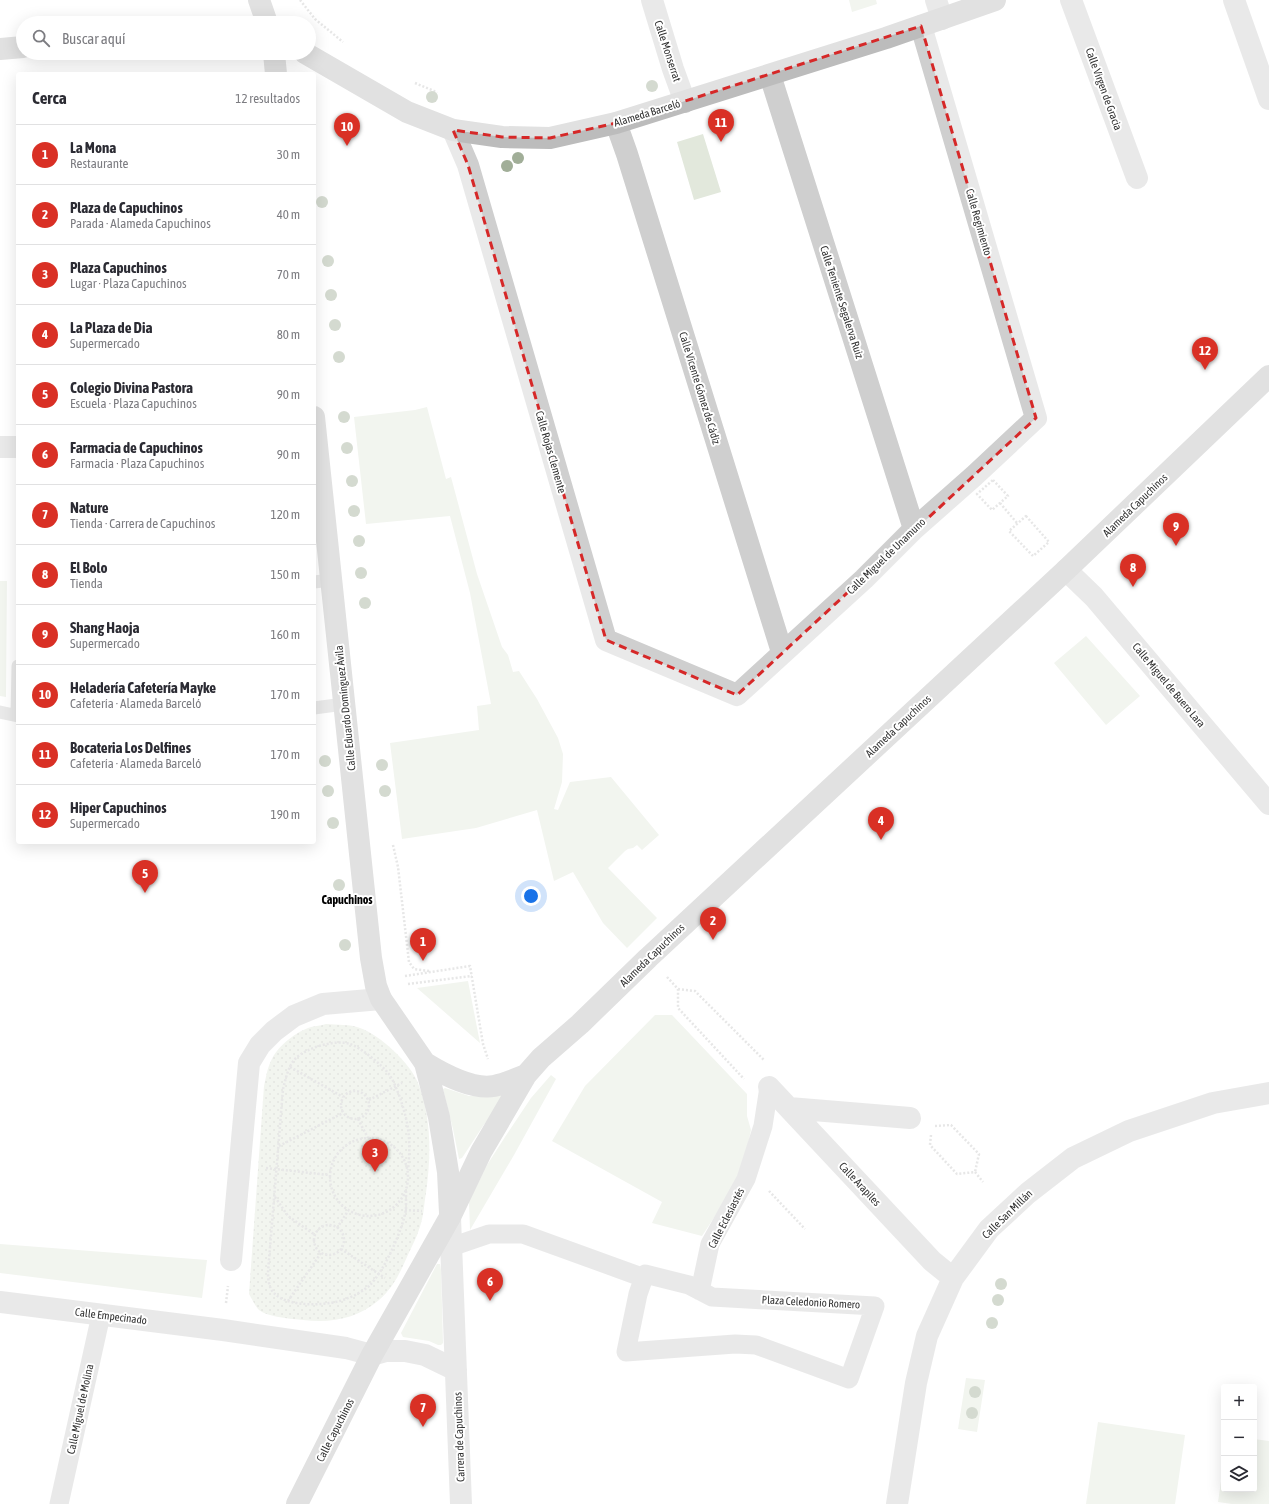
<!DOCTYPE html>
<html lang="es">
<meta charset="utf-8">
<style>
body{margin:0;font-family:"Asap Condensed",sans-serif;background:#f7f7f7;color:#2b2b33}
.controls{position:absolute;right:12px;bottom:12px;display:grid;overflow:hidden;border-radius:4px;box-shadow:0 4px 16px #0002}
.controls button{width:36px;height:36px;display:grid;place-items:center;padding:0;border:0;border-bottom:1px solid #e1e1e2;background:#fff;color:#2b2b33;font:20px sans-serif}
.you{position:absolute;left:531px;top:896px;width:14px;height:14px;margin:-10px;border:3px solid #fff;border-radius:50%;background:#1a73e8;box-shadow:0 0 0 6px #1a73e833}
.badge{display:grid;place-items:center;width:26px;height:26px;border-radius:50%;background:#d93025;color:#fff;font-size:13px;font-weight:700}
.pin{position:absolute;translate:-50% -33px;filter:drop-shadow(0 1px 2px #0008)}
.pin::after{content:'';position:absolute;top:21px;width:14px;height:12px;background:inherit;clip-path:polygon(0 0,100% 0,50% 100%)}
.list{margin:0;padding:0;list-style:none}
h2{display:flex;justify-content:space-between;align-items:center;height:52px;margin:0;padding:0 16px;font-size:17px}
h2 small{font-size:13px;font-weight:400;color:#7c7c81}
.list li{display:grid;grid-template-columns:26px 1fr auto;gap:12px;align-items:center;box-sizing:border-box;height:60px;padding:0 16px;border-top:1px solid #e1e1e2}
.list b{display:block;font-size:15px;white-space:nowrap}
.list p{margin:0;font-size:13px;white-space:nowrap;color:#7c7c81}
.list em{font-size:13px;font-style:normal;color:#7c7c81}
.icon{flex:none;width:22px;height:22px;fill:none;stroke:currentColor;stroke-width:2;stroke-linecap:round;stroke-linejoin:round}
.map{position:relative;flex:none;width:1269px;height:1504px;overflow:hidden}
.search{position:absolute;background:#fff;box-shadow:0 4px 16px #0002;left:16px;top:16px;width:300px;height:44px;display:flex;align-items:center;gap:10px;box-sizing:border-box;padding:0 14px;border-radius:22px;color:#7c7c81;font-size:15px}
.panel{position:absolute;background:#fff;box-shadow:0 4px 16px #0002;left:16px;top:72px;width:300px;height:772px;border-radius:4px}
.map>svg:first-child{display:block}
.green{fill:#e2e8dc}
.park{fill:url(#park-dots)}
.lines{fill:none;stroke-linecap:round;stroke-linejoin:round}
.path{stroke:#c9c9c9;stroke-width:2.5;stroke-dasharray:2 2;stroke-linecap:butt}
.service{stroke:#cfcfcf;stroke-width:13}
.pedestrian{stroke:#cfcfcf;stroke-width:19}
.minor{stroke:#cfcfcf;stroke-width:22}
.tertiary{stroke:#cfcfcf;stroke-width:22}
.secondary{stroke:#bcbcbc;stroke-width:22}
.tree{fill:#a1ae98}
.marked{fill:none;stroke:#d62828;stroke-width:3;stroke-dasharray:8 5;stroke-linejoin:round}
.labels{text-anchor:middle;stroke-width:4;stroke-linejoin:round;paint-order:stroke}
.street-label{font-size:11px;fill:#323232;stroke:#fff}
.neighbourhood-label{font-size:12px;font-weight:bold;fill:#000;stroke:#fff}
</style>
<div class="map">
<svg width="1269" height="1504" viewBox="0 0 1269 1504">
<defs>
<pattern id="park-dots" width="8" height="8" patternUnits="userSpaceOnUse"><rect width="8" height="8" fill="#e2e8dc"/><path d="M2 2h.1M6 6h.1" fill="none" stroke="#c2c7bd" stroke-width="1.8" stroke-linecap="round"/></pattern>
</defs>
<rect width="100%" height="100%" fill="#fff"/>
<path class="green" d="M849,0h27l1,4 -25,8z
M703,134l18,58 -27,8 -17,-58z
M427,407l19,72 5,-2 26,97 25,73 6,8 5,17 6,-1 18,28 21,39 5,16 -1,28 -8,27 4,1 12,-28 41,-5 48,58 -17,15 -5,-5 -4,3 -5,1 -3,2 -17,17 49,50 -30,30 -24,-25 -30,-51 -19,9 -17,-71 -61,18 -74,11 -12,-96 89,-13 -2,-24 14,-2 -21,-111 -20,-77 -84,8 -12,-107 61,-7z
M0,581h7l-1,116 -6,-1z
M1086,636l54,60 -34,29 -52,-62z
M468,981l12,62 -63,-55z
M655,1015h17l75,79v22l4,14 -10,46 -39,60 -50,-13 10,-21 -110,-61 33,-55z
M551,1075l5,4 -42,76 -44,75 -1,-29 18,-36 18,-28 26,-39z
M445,1088l24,8 32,-1 2,5 -20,26 -21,32 -3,1 -6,-30 -10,-40z
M0,1244l207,16 -5,38 -202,-25z
M437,1264h3l1,6 2,73 -2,2h-3l-9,-4 -26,-4 -2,-4z
M966,1378l19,2 -8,52 -19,-3z
M1098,1422l87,13 -10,69h-89z
M1254,1439l15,2v63h-37l-14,-2 6,-42v29h30z"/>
<path class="park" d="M326,1024c11,1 24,0 34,4 20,7 50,35 58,55 14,36 13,73 8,110 -2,10 -2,21 -5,30 -3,12 -9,23 -14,34 -7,16 -14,31 -28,43 -22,19 -47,23 -76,20 -11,-1 -35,-3 -44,-10 -4,-4 -7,-11 -10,-16l15,-208c2,-8 3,-17 7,-25 6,-14 22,-27 37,-33 5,-2 12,-2 18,-4z"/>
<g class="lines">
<path class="path" d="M300,0l15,19 28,23
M415,83l19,8 3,2
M993,480l15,16 -16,14 -15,-16z
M1000,503l17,20
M1026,516l23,26 -16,14 -24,-25z
M393,845l5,22 11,95 5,7 16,2
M405,976l65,-10 13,78 5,15
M667,977l11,12v19l66,71
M408,984l64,-8
M678,989l17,2 69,69
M290,1067l53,30
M341 1105a14 14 0 1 1 28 0a14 14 0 1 1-28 0Z
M369,1100l33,-17
M358,1119l10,19
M935,1126l16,-1 28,29 -4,18
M931,1135l-1,10 27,29 18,-2
M330 1177a39 39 0 1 1 78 0a39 39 0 1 1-78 0Z
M279,1146l64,-33
M266,1168l63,7
M975,1172l8,10
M406,1191c0,6 0,12 0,18 -3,20 -22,63 -37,77 -5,4 -14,10 -21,12 -16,8 -59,10 -73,-4 -6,-5 -7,-14 -7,-22l15,-183c3,-11 5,-23 13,-31 10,-10 40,-19 54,-14 10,3 32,21 38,29 5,6 8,15 11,22 10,28 12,45 9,75
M769,1191l36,38
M275,1197l13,19 27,19
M405,1210l17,1
M314 1240a15 15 0 1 1 30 0a15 15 0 1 1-30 0Z
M337,1228l11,-17
M341,1249l44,29
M288,1301l33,-48
M226,1303l2,-17"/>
<path class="service" d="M314,582l17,-2
M314,708l30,-4
M0,712l18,4
M17,715l1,-49"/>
<path class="pedestrian" d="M451,1247l38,-13h34l113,41
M645,1274l44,11 23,12 163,9 -26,73 -93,-34 -21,-1 -109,8 12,-58z
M700,1291l10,-47 36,-65 17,-53 6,-39
M59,1504l42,-189"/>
<path class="minor" d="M652,0l21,69 12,33
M936,0l6,19
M1071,0l66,178
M1234,0l35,99
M770,75l144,454
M616,123l11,31 155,498
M453,130l15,35 138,475 131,55 127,-116 50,-50 60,-53 62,-58 -115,-392
M0,447h18
M769,1087l163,174 21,17
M789,1108l121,10
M450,1217l11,287
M231,1260l18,-197 11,-18 14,-14 20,-15 29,-12 58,-5
M0,1302l223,28 123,18 26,7 14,-4h19l20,4 31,15
M897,1504l19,-121 11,-47 26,-58 36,-49 39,-36 45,-35 56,-27 84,-28 56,-10"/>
<path class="tertiary" d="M1066,570l28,27 175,207"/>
<path class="secondary" d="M259,0l8,23
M0,49l23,-2
M274,53l2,21
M305,53l102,59 46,18 49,7 48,1 66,-15 270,-85 109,-38
M314,417l57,541 5,28 5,13 44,64 14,54 9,55 2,41
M425,1063c18,11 47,27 69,23 11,-2 22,-7 32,-11
M297,1504l75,-149 78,-138 31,-65 45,-77 15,-17 39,-34 68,-66 418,-388 203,-194"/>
</g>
<g class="tree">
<circle cx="652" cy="86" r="6"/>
<circle cx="432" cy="97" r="6"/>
<circle cx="518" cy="158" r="6"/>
<circle cx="507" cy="166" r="6"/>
<circle cx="322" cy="202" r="6"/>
<circle cx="328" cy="261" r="6"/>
<circle cx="331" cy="295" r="6"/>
<circle cx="335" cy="325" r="6"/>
<circle cx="339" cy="357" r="6"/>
<circle cx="344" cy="417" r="6"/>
<circle cx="347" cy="448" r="6"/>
<circle cx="352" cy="481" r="6"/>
<circle cx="354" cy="511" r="6"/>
<circle cx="359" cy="541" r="6"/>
<circle cx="361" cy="573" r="6"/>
<circle cx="365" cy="603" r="6"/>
<circle cx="325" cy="761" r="6"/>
<circle cx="382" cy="765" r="6"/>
<circle cx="328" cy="791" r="6"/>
<circle cx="385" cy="791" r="6"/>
<circle cx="333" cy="823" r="6"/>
<circle cx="339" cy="885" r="6"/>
<circle cx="345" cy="945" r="6"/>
<circle cx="1001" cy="1284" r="6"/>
<circle cx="998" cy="1300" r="6"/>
<circle cx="992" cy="1323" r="6"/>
<circle cx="975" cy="1392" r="6"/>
<circle cx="972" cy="1413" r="6"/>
</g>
<path d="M0 0H1269V1504H0ZM921,26l115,392 -299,277 -131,-55 -138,-475 -15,-35 49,7 48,1 66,-15z" fill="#fff" fill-opacity=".55" fill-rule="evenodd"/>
<path class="marked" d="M921,26l115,392 -299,277 -131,-55 -138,-475 -15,-35 49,7 48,1 66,-15z"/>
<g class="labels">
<g class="street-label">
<text transform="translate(668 51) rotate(72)" y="4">Calle Monserrat</text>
<text transform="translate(1104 89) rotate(70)" y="4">Calle Virgen de Gracia</text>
<text transform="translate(647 113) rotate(-17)" y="4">Alameda Barceló</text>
<text transform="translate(979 222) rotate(74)" y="4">Calle Regimiento</text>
<text transform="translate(842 302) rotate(72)" y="4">Calle Teniente Segalerva Ruiz</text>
<text transform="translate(700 388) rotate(73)" y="4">Calle Vicente Gómez de Cádiz</text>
<text transform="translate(551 452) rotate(74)" y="4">Calle Rojas Clemente</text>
<text transform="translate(1135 505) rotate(-44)" y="4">Alameda Capuchinos</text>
<text transform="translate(886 556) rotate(-44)" y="4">Calle Miguel de Unamuno</text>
<text transform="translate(1169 685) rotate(50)" y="4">Calle Miguel de Buero Lara</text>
<text transform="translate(345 708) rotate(-96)" y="4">Calle Eduardo Domínguez Ávila</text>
<text transform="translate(898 726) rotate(-43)" y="4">Alameda Capuchinos</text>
<text transform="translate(652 955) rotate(-44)" y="4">Alameda Capuchinos</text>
<text transform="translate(860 1184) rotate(47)" y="4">Calle Arapiles</text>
<text transform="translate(1007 1214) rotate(-44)" y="4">Calle San Millán</text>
<text transform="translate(726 1218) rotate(-63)" y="4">Calle Eclesiastés</text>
<text transform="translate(811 1302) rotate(3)" y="4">Plaza Celedonio Romero</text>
<text transform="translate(111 1316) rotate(7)" y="4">Calle Empecinado</text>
<text transform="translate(80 1409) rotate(-78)" y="4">Calle Miguel de Molina</text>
<text transform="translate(335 1430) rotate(-63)" y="4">Calle Capuchinos</text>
<text transform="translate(459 1437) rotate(-92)" y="4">Carrera de Capuchinos</text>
</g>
<g class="neighbourhood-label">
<text x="347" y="904">Capuchinos</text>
</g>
</g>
</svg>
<div class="controls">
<button>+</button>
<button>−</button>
<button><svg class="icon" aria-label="layers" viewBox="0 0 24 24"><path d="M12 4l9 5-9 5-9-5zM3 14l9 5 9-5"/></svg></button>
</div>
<div class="you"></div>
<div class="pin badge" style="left:423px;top:961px">1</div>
<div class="pin badge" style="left:713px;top:940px">2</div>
<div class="pin badge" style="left:375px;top:1172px">3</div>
<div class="pin badge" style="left:881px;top:840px">4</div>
<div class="pin badge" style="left:145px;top:893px">5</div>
<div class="pin badge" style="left:490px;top:1301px">6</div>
<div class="pin badge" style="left:423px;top:1427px">7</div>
<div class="pin badge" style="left:1133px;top:587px">8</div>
<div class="pin badge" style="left:1176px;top:546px">9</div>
<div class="pin badge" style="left:347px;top:146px">10</div>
<div class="pin badge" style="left:721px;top:142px">11</div>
<div class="pin badge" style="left:1205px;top:370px">12</div>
<div class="search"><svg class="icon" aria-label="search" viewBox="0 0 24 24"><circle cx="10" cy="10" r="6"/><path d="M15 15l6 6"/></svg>Buscar aquí</div>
<section class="panel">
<h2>Cerca<small>12 resultados</small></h2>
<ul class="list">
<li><span class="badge">1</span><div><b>La Mona</b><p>Restaurante</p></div><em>30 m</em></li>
<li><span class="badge">2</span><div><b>Plaza de Capuchinos</b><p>Parada · Alameda Capuchinos</p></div><em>40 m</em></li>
<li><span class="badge">3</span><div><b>Plaza Capuchinos</b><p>Lugar · Plaza Capuchinos</p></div><em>70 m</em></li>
<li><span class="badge">4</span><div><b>La Plaza de Dia</b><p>Supermercado</p></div><em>80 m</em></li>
<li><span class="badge">5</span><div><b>Colegio Divina Pastora</b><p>Escuela · Plaza Capuchinos</p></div><em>90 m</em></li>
<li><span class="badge">6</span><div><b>Farmacia de Capuchinos</b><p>Farmacia · Plaza Capuchinos</p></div><em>90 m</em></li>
<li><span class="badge">7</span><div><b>Nature</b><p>Tienda · Carrera de Capuchinos</p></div><em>120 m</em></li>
<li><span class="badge">8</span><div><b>El Bolo</b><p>Tienda</p></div><em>150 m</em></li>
<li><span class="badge">9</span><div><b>Shang Haoja</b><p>Supermercado</p></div><em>160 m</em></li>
<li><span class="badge">10</span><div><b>Heladería Cafetería Mayke</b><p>Cafetería · Alameda Barceló</p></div><em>170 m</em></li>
<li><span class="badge">11</span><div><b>Bocateria Los Delfines</b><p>Cafetería · Alameda Barceló</p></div><em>170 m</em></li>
<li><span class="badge">12</span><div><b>Hiper Capuchinos</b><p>Supermercado</p></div><em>190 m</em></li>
</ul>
</section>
</div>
